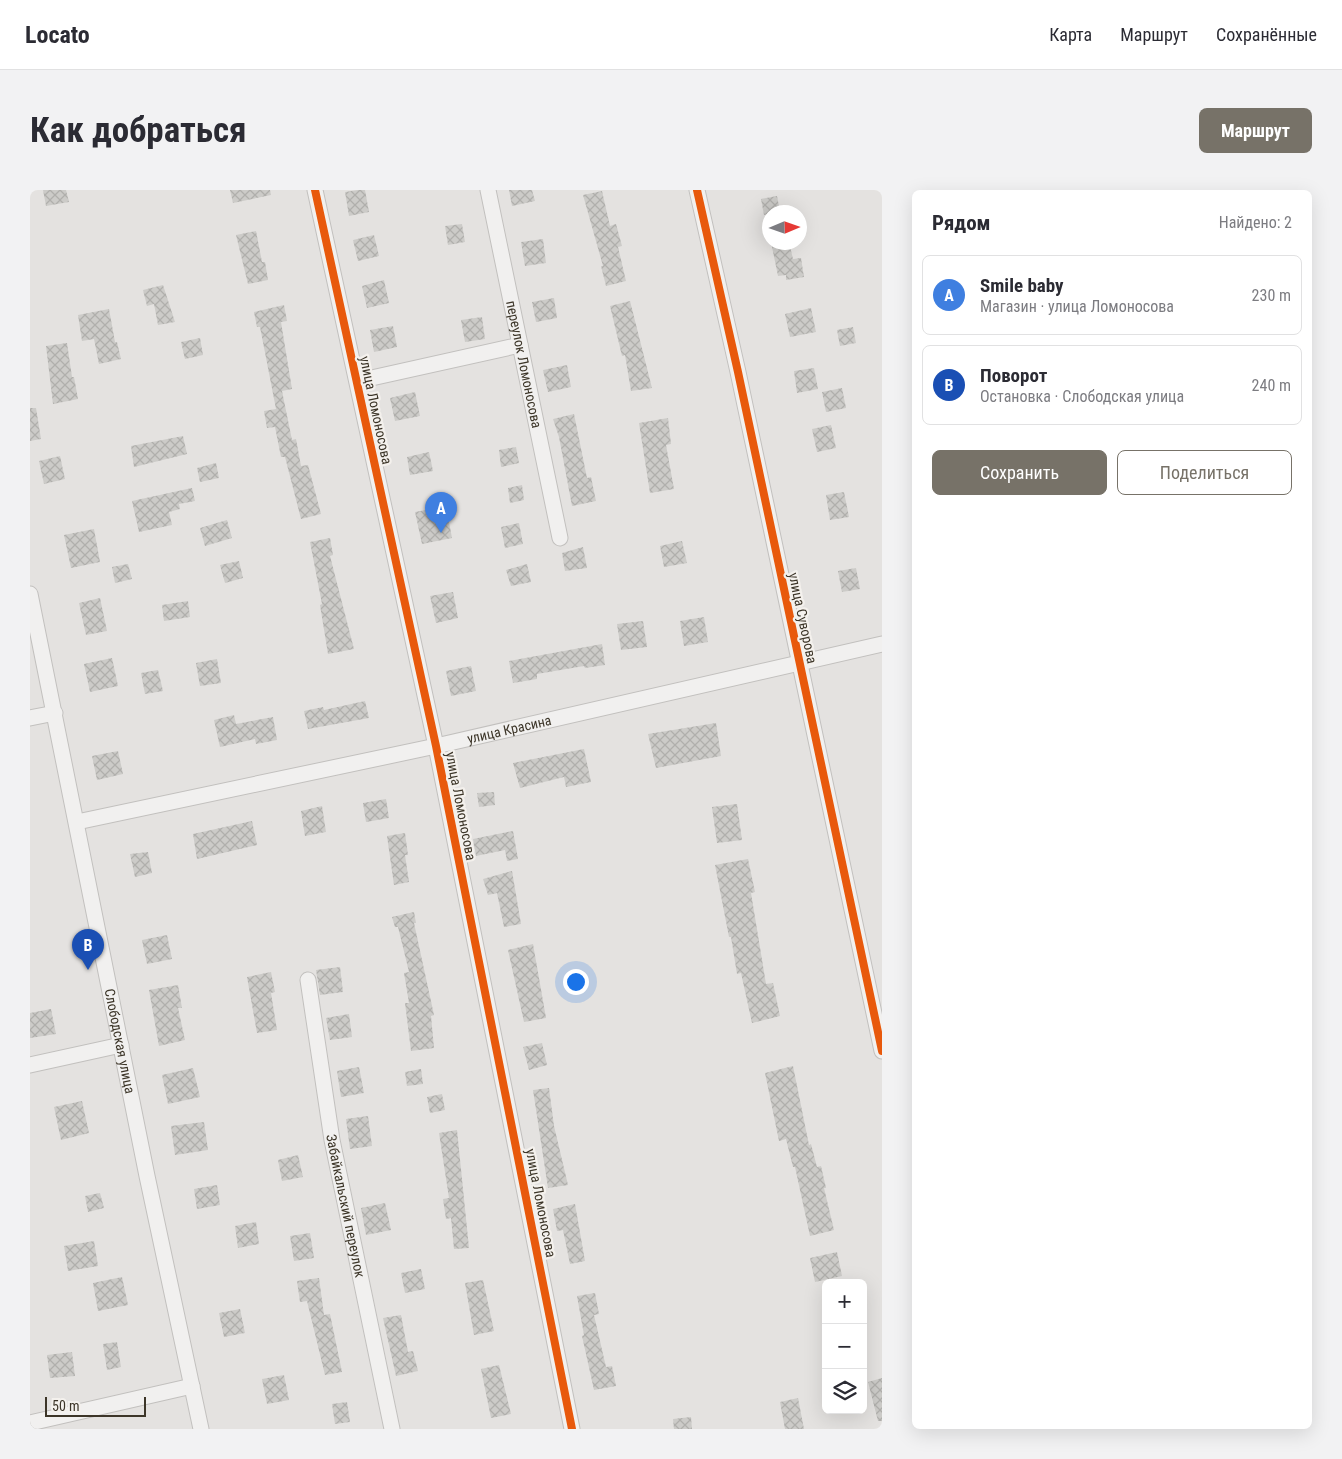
<!DOCTYPE html>
<html lang="ru">
<meta charset="utf-8">
<style>
body{margin:0;font-family:"Roboto Condensed",sans-serif;background:#f2f2f3;color:#2b2b33}
.controls{position:absolute;right:15px;bottom:15px;display:grid;overflow:hidden;border-radius:8px;box-shadow:0 5px 20px #0002}
.controls button{width:45px;height:45px;display:grid;place-items:center;padding:0;border:0;border-bottom:1px solid #e1e1e2;background:#fff;color:#2b2b33;font:25px sans-serif}
.compass{position:absolute;left:732px;top:15px;width:45px;height:45px;border-radius:50%;background:#fff;box-shadow:0 5px 20px #0002;rotate:88deg}
.scale{position:absolute;left:15px;bottom:12px;width:101px;box-sizing:border-box;padding-left:5px;border:2px solid #3c3528;border-top:0;font-size:14px;line-height:18px;white-space:nowrap;color:#3c3528;-webkit-text-stroke:4px #f4f1ed;paint-order:stroke}
.you{position:absolute;left:545px;top:791px;width:18px;height:18px;margin:-12px;border:4px solid #fff;border-radius:50%;background:#1a73e8;box-shadow:0 0 0 8px #1a73e833}
.badge{display:grid;place-items:center;width:32px;height:32px;border-radius:50%;background:#777268;color:#fff;font-size:16px;font-weight:700}
.pin{position:absolute;translate:-50% -41px;filter:drop-shadow(0 1px 2px #0008)}
.pin::after{content:'';position:absolute;top:26px;width:18px;height:15px;background:inherit;clip-path:polygon(0 0,100% 0,50% 100%)}
.list{margin:0;padding:0;list-style:none}
h2{display:flex;justify-content:space-between;align-items:center;height:65px;margin:0;padding:0 20px;font-size:21px}
h2 small{font-size:16px;font-weight:400;color:#7c7c81}
.list li{display:grid;grid-template-columns:32px 1fr auto;gap:15px;align-items:center;box-sizing:border-box;height:80px;margin:0 10px 10px;padding:0 10px;border:1px solid #e1e1e2;border-radius:8px}
.list b{display:block;font-size:19px;white-space:nowrap}
.list p{margin:0;font-size:16px;white-space:nowrap;color:#7c7c81}
.list em{font-size:16px;font-style:normal;color:#7c7c81}
.actions{display:flex;gap:10px;padding:15px 20px}
.actions a{flex:1;padding:11px 0;border:1px solid #777268;border-radius:8px;text-align:center;font-size:18px;color:#777268}
.actions .main{background:#777268;color:#fff}
.icon{flex:none;width:28px;height:28px;fill:none;stroke:currentColor;stroke-width:2;stroke-linecap:round;stroke-linejoin:round}
.map{position:relative;flex:none;width:852px;height:1239px;overflow:hidden;border-radius:8px}
header{display:flex;align-items:center;gap:30px;box-sizing:border-box;height:70px;padding:0 25px;background:#fff;border-bottom:1px solid #e1e1e2}
header strong{font-size:24px}
nav{display:flex;gap:28px;margin-inline-start:auto;font-size:18px}
.intro{display:flex;align-items:center;justify-content:space-between;box-sizing:border-box;height:120px;padding:0 30px}
h1{margin:0;font-size:35px}
.button{padding:12px 22px;border-radius:8px;background:#777268;color:#fff;font-size:18px;font-weight:700}
main{display:flex;gap:30px;padding:0 30px}
aside{flex:1;background:#fff;border-radius:8px;box-shadow:0 5px 20px #0002}
.map>svg:first-child{display:block}
.building{fill:url(#building-cross-hatch)}
.lines{fill:none;stroke-linecap:round;stroke-linejoin:round}
.minor-casing{stroke:#c2c0be;stroke-width:17}
.minor{stroke:#f1f0ef;stroke-width:15}
.cycleway-casing{stroke:#f4f1ed;stroke-width:11}
.cycleway{stroke:#e8590c;stroke-width:8}
.labels{text-anchor:middle;stroke-width:4.5;stroke-linejoin:round;paint-order:stroke}
.street-label{font-size:14px;fill:#3c3528;stroke:#f4f1ed}
</style>
<header>
<strong>Locato</strong>
<nav><a>Карта</a><a>Маршрут</a><a>Сохранённые</a></nav>
</header>
<div class="intro"><h1>Как добраться</h1><a class="button">Маршрут</a></div>
<main>
<div class="map">
<svg width="852" height="1239" viewBox="0 0 852 1239">
<defs>
<pattern id="building-cross-hatch" width="8" height="8" patternUnits="userSpaceOnUse" patternTransform="scale(1.25)"><rect width="8" height="8" fill="#cccbc8"/><path d="M0 0l8 8M0 8l8-8" fill="none" stroke="#b0afac"/></pattern>
</defs>
<rect width="100%" height="100%" fill="#e4e2e0"/>
<path class="building" d="M13,0h23l3,12 -23,4z
M200,0h40l1,5 -38,8z
M328,0h7l4,22 -20,4 -4,-24z
M479,0h23l3,11 -23,5z
M572,1l8,35 6,-2 6,22 -4,1 8,34 -20,5 -5,-20h2l-20,-71z
M747,6l3,15 -16,4 -3,-16z
M432,34l3,18 -17,3 -3,-19z
M226,41l6,31h3l3,18 -20,4 -12,-49z
M344,45l5,21 -21,5 -5,-21z
M513,49l3,24 -21,3 -4,-24z
M741,52h18l4,17 8,-1 3,19 -18,3v-5l-8,1z
M354,90l5,23 -22,5 -5,-22z
M133,95l12,37 -17,3 -4,-21 -7,2 -4,-16z
M524,108l3,20 -21,4 -4,-20z
M600,111l22,87 -21,3 -6,-36 -3,1 -12,-50z
M254,115l3,16 -6,1 11,67 -10,2 10,49 4,-1 5,27 7,-1 13,49 -20,5 -16,-62h-4l-6,-30 -8,1 -3,-17 12,-2 -16,-82h-3l-3,-15z
M781,118l5,24 -26,5 -5,-23z
M79,119l6,33h2l4,17 -22,5 -5,-25 -12,2 -4,-26z
M452,127l3,22 -20,3 -4,-22z
M363,136l4,21 -23,5 -4,-22z
M823,137l3,16 -16,3 -3,-16z
M170,148l3,17 -18,4 -4,-17z
M37,153l5,34h2l4,22 -25,5 -7,-58z
M537,175l4,22 -23,5 -5,-22z
M784,178l4,21 -21,4 -3,-22z
M812,198l4,20 -20,4 -4,-20z
M385,202l5,24 -25,5 -5,-23z
M0,218h6l5,31 -11,2z
M544,224l13,64 4,-1 5,24 -24,5 -13,-69 -6,-18z
M638,228l3,26 -5,1 8,44 -24,4 -11,-70z
M801,235l5,23 -19,4 -5,-23z
M153,246l4,18 -53,13 -3,-21z
M486,257l3,16 -18,4 -2,-17z
M399,262l4,19 -23,4 -3,-18z
M30,266l5,23 -21,5 -5,-23z
M186,273l3,15 -19,4 -3,-14z
M492,295l2,15 -14,3 -2,-15z
M162,298l3,13 -16,3 1,5 -11,3 3,13 -33,7 -7,-31z
M814,302l5,25 -19,3 -4,-25z
M416,316l6,32 -30,6 -7,-32z
M197,330l5,18 -27,8 -5,-18z
M489,333l4,21 -18,4 -4,-21z
M64,339l6,33 -29,6 -7,-33z
M300,348l3,17 -3,1 24,93 -26,5 -8,-49 2,-1 -12,-62z
M652,351l5,22 -23,4 -4,-21z
M553,357l4,21 -22,3 -3,-18z
M209,371l4,17 -18,5 -5,-18z
M98,374l4,15 -17,4 -3,-16z
M497,374l4,18 -20,4 -5,-16z
M826,378l4,21 -18,3 -4,-21z
M423,402l5,26 -22,5 -6,-27z
M70,408l7,33 -21,4 -7,-32z
M158,411l2,16 -26,4 -2,-16z
M674,427l4,25 -24,4 -4,-25z
M613,431l4,26 -26,3 -4,-26z
M572,454l3,21 -20,3 -1,-2 -47,8v5l-24,4 -4,-22z
M82,468l6,28 -28,6 -6,-28z
M187,469l4,24 -21,3 -4,-23z
M441,476l5,25 -25,5 -5,-25z
M128,480l5,21 -18,3 -4,-21z
M335,511l4,17 -61,11 -4,-18 19,-4 1,3z
M204,525l2,9 37,-7 4,23 -21,4 -1,-5 -35,8 -6,-27z
M686,533l5,33 -65,12 -8,-34z
M554,559l7,33 -25,5 -2,-10 -44,11 -7,-25z
M88,561l5,23 -26,6 -5,-24z
M464,602l1,13 -16,2 -2,-14z
M356,609l3,19 -23,4 -3,-19z
M707,614l5,36 -25,3 -5,-36z
M292,616l4,26 -21,4 -4,-25z
M222,631l5,24 -60,14 -4,-25z
M483,641l5,28 -11,2 -2,-11 -29,6 -3,-17z
M375,643l3,22h-3l4,27 -15,3 -7,-49z
M118,662l4,21 -17,4 -5,-23z
M718,669l7,33 -4,1 15,91 7,-1 7,33 -28,7 -11,-50 -4,1 -6,-37h-2l-14,-72z
M482,681l9,53 -17,3 -7,-34 -9,2 -5,-16z
M384,722l2,11h-2l20,92 -3,1 3,32 -23,3 -6,-48h4l-5,-30 5,-1 -11,-45h-3l-3,-10z
M137,745l5,24 -25,5 -5,-24z
M503,754l13,74 -22,4 -16,-72z
M310,777l3,25 -23,3 -4,-25z
M241,782l4,20 -4,1 6,37 -20,3 -10,-56z
M148,795l4,23h-4l7,32 -26,6 -10,-56z
M21,819l5,25 -26,4v-25z
M319,824l3,23 -22,3 -4,-22z
M512,853l5,22 -18,5 -6,-23z
M763,876l16,79 2,-1 6,23 4,-1 5,22h-2l10,42 -24,6 -15,-69h-2l-7,-28 -7,2 -14,-68z
M329,877l5,26 -23,4 -4,-26z
M163,878l7,29 -32,7 -6,-29z
M391,879l2,15 -16,2 -2,-14z
M519,898l5,38 14,59 -20,3 -15,-98z
M412,904l3,16 -15,3 -3,-16z
M52,911l7,32 -28,7 -7,-33z
M338,926l4,30 -22,3 -4,-30z
M174,932l4,28 -33,5 -4,-29z
M427,940l12,118 -15,1 -3,-31 -5,1 -3,-20 6,-1 -10,-65z
M268,965l5,22 -21,4 -4,-21z
M187,995l3,20 -23,4 -3,-20z
M70,1003l4,15 -16,4 -3,-16z
M355,1013l6,27 -25,5 -5,-27z
M545,1014l10,57 -15,3 -7,-34 -6,1 -4,-22z
M226,1032l3,22 -21,4 -3,-22z
M280,1043l4,25 -20,3 -4,-25z
M64,1051l4,25 -30,5 -4,-25z
M807,1062l5,24 -27,6 -5,-24z
M391,1079l4,20 -20,4 -4,-20z
M92,1087l6,28 -30,6 -5,-28z
M289,1088l5,37 6,-1 12,58 -17,3 -18,-74 -7,1 -3,-21z
M453,1090l11,51 -20,4 -9,-52z
M565,1103l4,21 -5,1 12,52 6,-1 4,20 -22,4 -12,-54 2,-1 -7,-39z
M210,1119l5,24 -21,4 -5,-24z
M371,1125l7,37 5,-1 5,20 -22,5 -13,-58z
M87,1152l4,25 -14,3 -4,-26z
M42,1162l3,24 -25,2 -3,-23z
M469,1175l12,49 -20,4 -10,-49z
M254,1185l5,25 -22,4 -5,-25z
M852,1188v43h-4l-10,-39z
M768,1208l6,31h-19l-5,-27z
M317,1212l3,20 -15,2 -3,-20z
M661,1227l1,12h-18l-1,-10z"/>
<g class="lines">
<defs>
<g id="minor">
<path d="M285,0l121,556 136,683"/>
<path id="s1" d="M458,0l72,348"/>
<path d="M667,0l41,182 144,679"/>
<path d="M328,191l162,-36"/>
<path id="s2" d="M0,404l117,582 54,253"/>
<path d="M0,528l25,-5"/>
<path id="s3" d="M47,632l359,-76 446,-102"/>
<path id="s4" d="M278,790l24,160 60,289"/>
<path d="M0,875l91,-20"/>
<path d="M0,1233l162,-37"/>
</g>
</defs>
<use href="#minor" class="minor-casing"/>
<use href="#minor" class="minor"/>
<defs>
<path id="cycleway" d="M285,0l121,556 136,683
M667,0l41,182 144,679"/>
</defs>
<use href="#cycleway" class="cycleway-casing"/>
<use href="#cycleway" class="cycleway"/>
</g>
<g class="labels">
<g class="street-label">
<text dy="5" stroke="none"><textPath href="#s1" startOffset="178">переулок Ломоносова</textPath></text>
<text transform="translate(346 220) rotate(78)" y="5">улица Ломоносова</text>
<text transform="translate(773 428) rotate(78)" y="5">улица Суворова</text>
<text dy="5" stroke="none"><textPath href="#s3" startOffset="442">улица Красина</textPath></text>
<text transform="translate(431 616) rotate(79)" y="5">улица Ломоносова</text>
<text dy="5" stroke="none"><textPath href="#s2" startOffset="456">Слободская улица</textPath></text>
<text transform="translate(511 1013) rotate(79)" y="5">улица Ломоносова</text>
<text dy="5" stroke="none"><textPath href="#s4" startOffset="229">Забайкальский переулок</textPath></text>
</g>
</g>
</svg>
<div class="controls">
<button>+</button>
<button>−</button>
<button><svg class="icon" aria-label="layers" viewBox="0 0 24 24"><path d="M12 4l9 5-9 5-9-5zM3 14l9 5 9-5"/></svg></button>
</div>
<svg class="compass" viewBox="-18 -18 36 36"><path d="M0-13l5 13h-10z" fill="#e53935"/><path d="M0 13l5-13h-10z" fill="#7c7c81"/></svg>
<div class="scale">50 m</div>
<div class="you"></div>
<div class="pin badge" style="left:411px;top:343px;background:#3f7fe0">A</div>
<div class="pin badge" style="left:58px;top:780px;background:#1a4fb4">B</div>
</div>
<aside>
<h2>Рядом<small>Найдено: 2</small></h2>
<ul class="list">
<li><span class="badge" style="background:#3f7fe0">A</span><div><b>Smile baby</b><p>Магазин · улица Ломоносова</p></div><em>230 m</em></li>
<li><span class="badge" style="background:#1a4fb4">B</span><div><b>Поворот</b><p>Остановка · Слободская улица</p></div><em>240 m</em></li>
</ul>
<div class="actions"><a class="main">Сохранить</a><a>Поделиться</a></div>
</aside>
</main>
